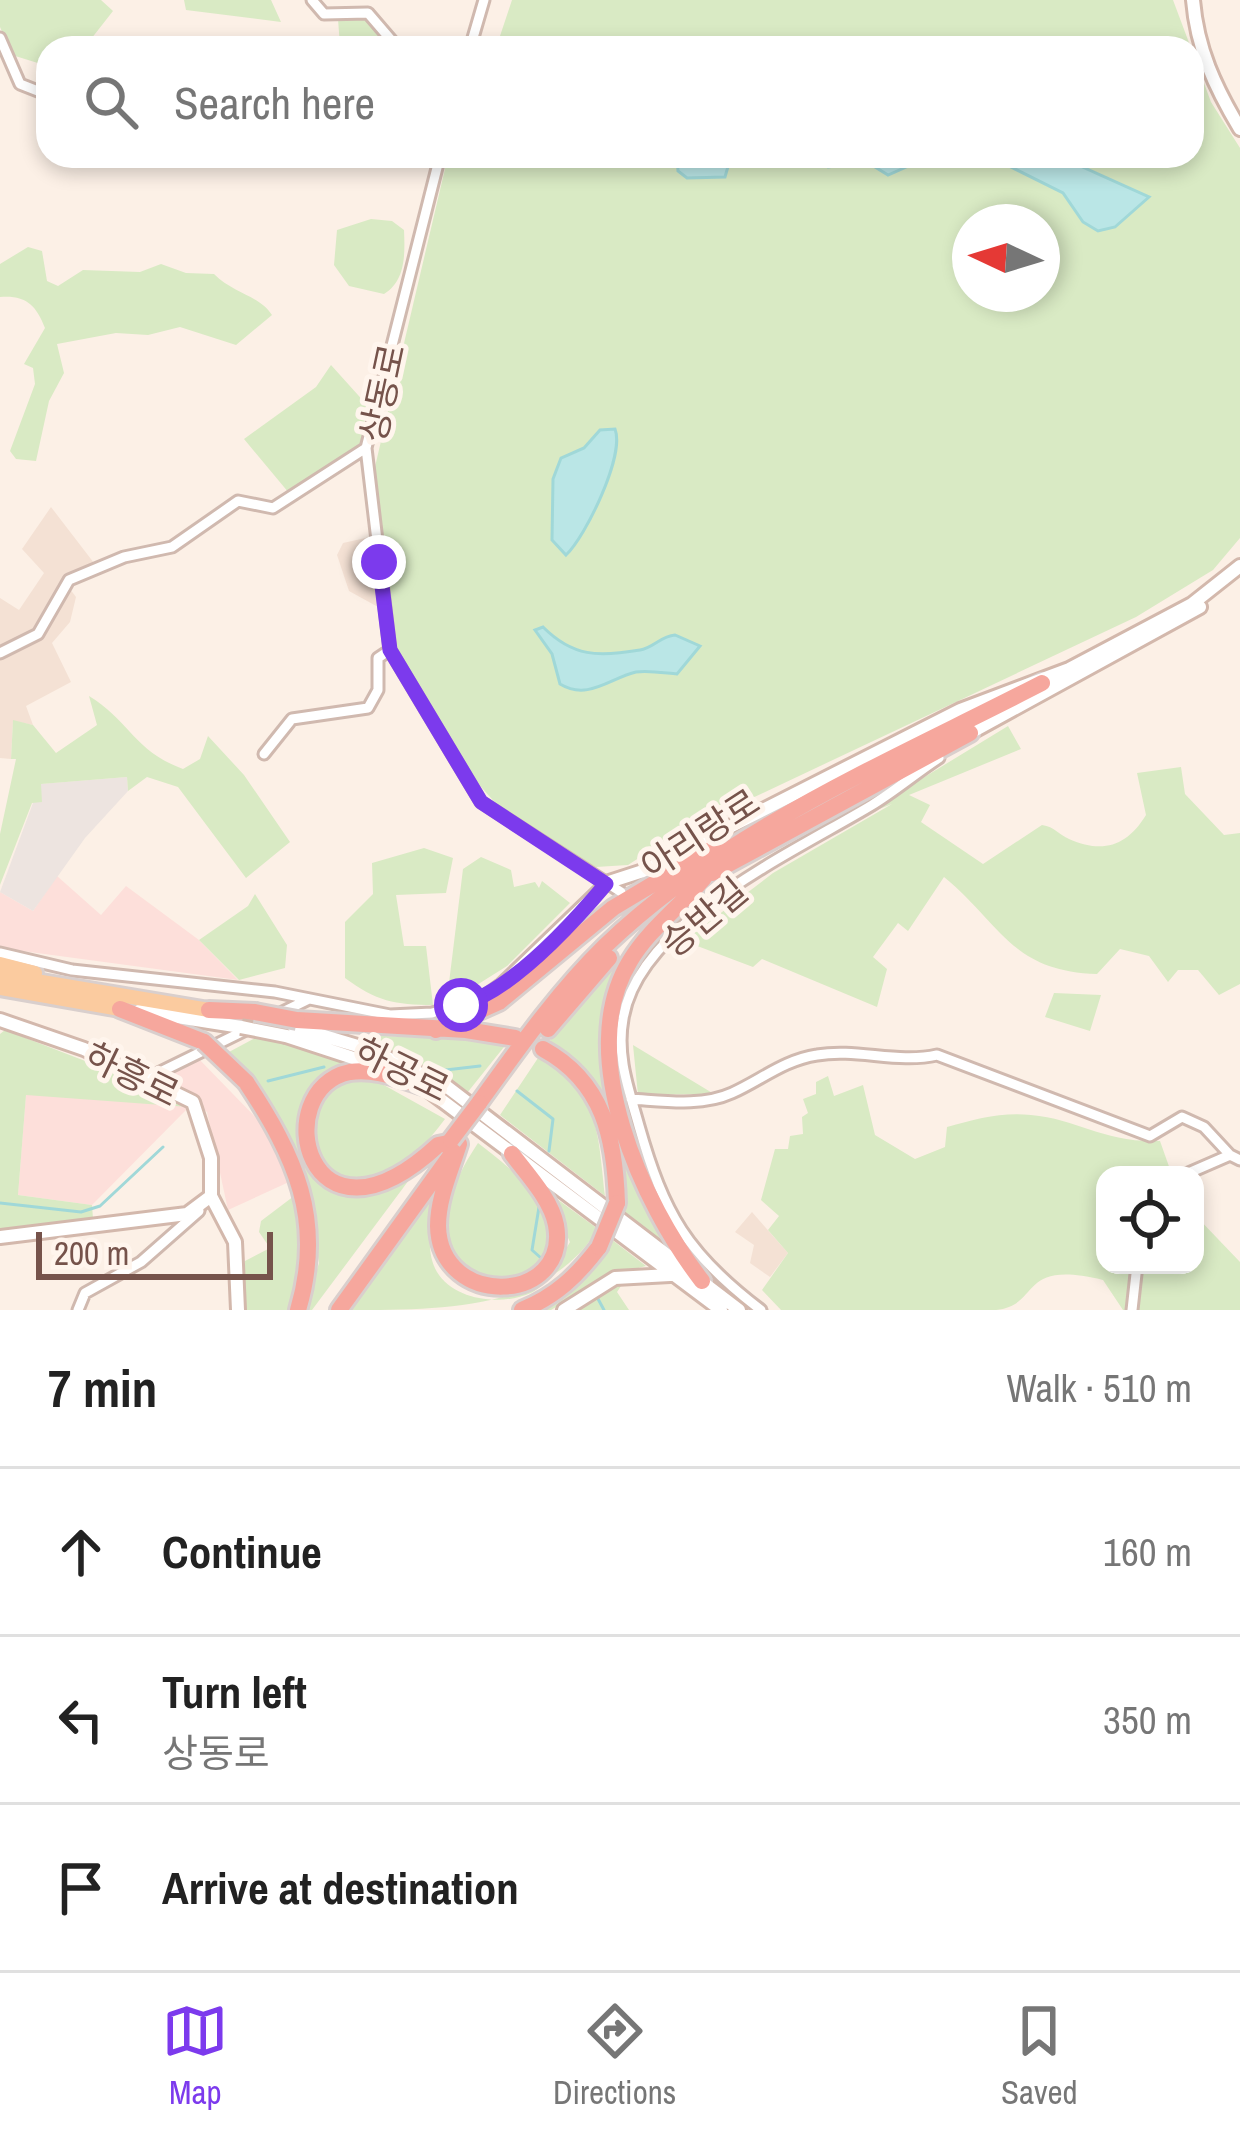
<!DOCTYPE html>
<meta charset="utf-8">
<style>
body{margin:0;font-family:"Archivo Narrow","Noto Sans KR",sans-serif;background:#f2f2f2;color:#222}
.controls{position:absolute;right:36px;bottom:36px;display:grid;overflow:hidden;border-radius:24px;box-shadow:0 6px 18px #0003}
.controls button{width:108px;height:108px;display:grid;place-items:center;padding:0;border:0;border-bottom:3px solid #e0e0e0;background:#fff;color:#222;font:60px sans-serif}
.compass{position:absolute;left:952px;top:204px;width:108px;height:108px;border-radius:50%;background:#fff;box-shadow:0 6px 18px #0003;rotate:274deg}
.scale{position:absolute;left:36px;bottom:30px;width:237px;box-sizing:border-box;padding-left:12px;border:6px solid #76534b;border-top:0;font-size:33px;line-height:42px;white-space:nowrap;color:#76534b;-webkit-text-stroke:9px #fff5ed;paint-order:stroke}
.stop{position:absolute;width:36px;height:36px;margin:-27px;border:9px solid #7c3aed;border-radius:50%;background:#fff}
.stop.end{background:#7c3aed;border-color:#fff;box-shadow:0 3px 12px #0008}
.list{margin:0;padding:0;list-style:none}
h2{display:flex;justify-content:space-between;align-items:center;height:156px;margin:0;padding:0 48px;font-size:51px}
h2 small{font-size:39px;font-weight:400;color:#767676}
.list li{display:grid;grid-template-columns:78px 1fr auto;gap:36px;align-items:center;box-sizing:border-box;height:168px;padding:0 48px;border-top:3px solid #e0e0e0}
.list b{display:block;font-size:45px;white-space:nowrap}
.list p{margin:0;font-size:39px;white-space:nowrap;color:#767676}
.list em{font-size:39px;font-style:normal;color:#767676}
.icon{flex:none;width:66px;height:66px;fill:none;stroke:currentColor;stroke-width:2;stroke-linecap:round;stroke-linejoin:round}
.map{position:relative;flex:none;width:1240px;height:1310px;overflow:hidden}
.search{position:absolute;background:#fff;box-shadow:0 6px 18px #0003;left:36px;right:36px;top:36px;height:132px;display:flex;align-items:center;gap:30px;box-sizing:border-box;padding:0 42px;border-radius:36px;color:#767676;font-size:45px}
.sheet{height:660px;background:#fff}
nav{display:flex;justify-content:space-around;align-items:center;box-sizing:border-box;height:168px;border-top:3px solid #e0e0e0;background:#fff;font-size:33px;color:#767676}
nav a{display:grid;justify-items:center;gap:6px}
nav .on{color:#7c3aed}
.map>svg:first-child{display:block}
.residential{fill:#f4e1d4}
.commercial{fill:#fddfda}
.industrial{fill:#ede4e0}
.green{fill:#d9eac4;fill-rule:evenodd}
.water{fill:#bae6e6;stroke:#a0d8d8;stroke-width:3}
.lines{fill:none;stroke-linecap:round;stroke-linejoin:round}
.stream{stroke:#a0d8d8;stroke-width:3}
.street-casing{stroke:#d0b9af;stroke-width:15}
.secondary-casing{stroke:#d3b8ac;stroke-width:18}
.primary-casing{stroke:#d9cfcd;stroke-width:20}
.highway-casing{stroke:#d9cfcd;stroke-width:22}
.street{stroke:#fff;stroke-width:9}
.secondary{stroke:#fff;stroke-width:12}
.primary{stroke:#fbcb9f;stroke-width:14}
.highway{stroke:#f6a79d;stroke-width:16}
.secondary-bridge-casing{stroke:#d3b8ac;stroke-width:18;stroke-linecap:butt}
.highway-bridge-casing{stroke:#d9cfcd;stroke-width:22;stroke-linecap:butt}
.secondary-bridge{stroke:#fff;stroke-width:12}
.highway-bridge{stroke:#f6a79d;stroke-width:16}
.route{stroke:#7c3aed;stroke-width:15}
.labels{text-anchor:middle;stroke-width:10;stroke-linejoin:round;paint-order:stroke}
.street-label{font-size:36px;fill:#76534b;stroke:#fff5ed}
</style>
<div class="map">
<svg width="1240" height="1310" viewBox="0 0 1240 1310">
<rect width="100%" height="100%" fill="#fcf0e6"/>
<path class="residential" d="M51,507l43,56 -24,26 6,8 -6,25 -18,21 19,39 -45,24 7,19 -20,-4 -2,38 -11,-1v-160l19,12 25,-37 -22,-24z
M370,537l8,70 -29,-16 -12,-36 6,-12z
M752,1212l36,41 -18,24 -20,-14 4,-18 -19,-13z"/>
<path class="commercial" d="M57,876l44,39 25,-29 73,54 39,40 -238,-32v-56l33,19z
M198,1058l66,68 25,56 -61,28 -21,-98 -41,-33z
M26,1094l103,5 60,8 -97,98 -74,-10z"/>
<path class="industrial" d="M127,777l1,14 -43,47 -52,73 -33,-19 40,-108z"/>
<path class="green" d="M0,0h101l12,11 -29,37h-36v27l-7,-11 -29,-9 -12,-28z
M184,0h87l10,22 -95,-12z
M512,0h661l18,48h-695z
M363,17l25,21 -48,8 -2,-27z
M1192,51l19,51 29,46v390l-27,32 -77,47 -460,217 -48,31 -32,2 -81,-42 -56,-63 -60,-102 -25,-189 74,-315h744zM970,222h72v72h-72z
M371,219l21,2 12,9c1,23 2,51 -20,64l-35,-8 -15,-21 3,-35z
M28,247l14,4 5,30 11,5 25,-16 57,2 21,-8 25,9 28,1c20,20 45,21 58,41l-36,30 -56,-18 -32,8 -32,-2 -59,11 7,29 -15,28 -13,60 -20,-2 -6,-8 25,-67 -2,-16 -9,-4 21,-36c-9,-23 -19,-33 -45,-31v-33z
M331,365l36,40 -6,39 -72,49 -45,-54 72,-52z
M89,696c41,25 45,55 94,73l17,-10 8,-23 36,39 46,67 -44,36 -68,-91 -31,-10 -19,14 -1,-14 -86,7 1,18 -10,1 -32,82v-51l16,-75h-5l2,-39 20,5 23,28 41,-28z
M1008,726l13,23 -112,46 21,10 -9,17 62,42 59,-39c13,2 16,9 27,14 34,15 58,7 77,-24l-9,-42 44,-6 4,27 39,41 16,-2v151l-21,11 -21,-25h-20l-10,12 -19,-26 -29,-7 -23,25c-86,-3 -95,-49 -153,-97l-36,54 -10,-8 -25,34 14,12 -10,38 -115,-48 -9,8 -69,-26 89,-68 119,-69 -33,13z
M424,848l29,10 -7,35 -50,2 8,51h22l7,59c-38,0 -57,-4 -88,-27v-56l28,-28 -1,-31z
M481,857l30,13 3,17 21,-5 4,6 3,-7 28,22 -63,63 -46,29 -13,-4 15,-122z
M255,894l32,51 -2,23 -46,12 -40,-40 49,-34z
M627,952l-19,132 67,169 -53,-43c1,-72 -16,-122 -74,-167z
M1054,993l47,2 -11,36 -45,-14z
M5,1030l150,58 34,19 -163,-12 -8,100 74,10 1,14 -93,14v-199z
M365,1035l143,7 -41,51z
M257,1037l100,25c-63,32 -71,57 -38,119l43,16 47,-17 -97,130h-8l15,-47 -14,-94 -43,-76 -33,-41z
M633,1045l81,49 -76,1z
M540,1055c60,50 57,67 65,141l-105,-81z
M828,1076l6,20 29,-11 12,50 40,24 30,-12 2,-20c29,-8 54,-15 84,-12 47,4 72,28 129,26l12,34h-67v90h90v-50l45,47v48h-117l-20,-30c-86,-21 -61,25 -107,30 -70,0 -145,0 -215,0l-19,-20 26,-37 -20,-23 11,-14 -18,-16 14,-51h13l2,-13 13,-2 -1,-17 6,-4 -5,-14 13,-5v-12z
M347,1079h26l72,40c-17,23 -42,51 -70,61 -46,18 -74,-40 -55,-76 5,-11 18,-18 27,-25z
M478,1143c33,25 91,70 65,117 -13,23 -33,27 -58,28l-35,-30c-7,-48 2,-76 28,-115z
M440,1181c-6,26 -18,66 -3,91 18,29 65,34 94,21 19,-9 29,-34 39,-51l-24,-51 52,38c-50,81 -152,81 -250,81z
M294,1196l9,62 -12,52h-47l1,-49 25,-13 -11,-16 2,-11z
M611,1239l35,27 -39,10 -56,34h-18z
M615,1283h8l-6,9 12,18h-55z"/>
<path class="water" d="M731,156l-6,21 -38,1 -9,-7 -1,-15z
M931,156l-43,19 -21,-13 -39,5 -11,-9z
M989,156h69l91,41 -34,30 -17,4 -15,-9 -20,-29z
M615,429c10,26 -29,107 -49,126l-14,-15 1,-61 8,-21 23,-10 16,-18z
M543,627c30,30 55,30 97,23 13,-2 21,-14 35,-15l25,11 -23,28c-12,-1 -29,-4 -41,-2 -26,6 -48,29 -76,12l-8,-30 -17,-24z"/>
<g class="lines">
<path class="stream" d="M437,1071l43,-5
M268,1081l56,-14
M517,1091l36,28 -4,32
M540,1201l-8,49 9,8
M0,1203l81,9 19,-6 63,-59
M597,1297l7,13"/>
<defs>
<path id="street" d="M312,0l12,14 44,-1 30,35
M0,38l20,46 28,11
M470,48l14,-48
M420,156l18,7
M440,156l-74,292 24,202 91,152 140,90
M0,653l38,-19 31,-54 55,-23 48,-10 66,-46 35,7 93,-60
M264,754l28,-35 76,-11 10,-18v-32l12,-8
M0,953l72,17 203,22 115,23 42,-2 47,-13 22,-16 105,-101
M150,1077l159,-78
M631,1099c33,2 70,8 101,-6 29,-13 52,-33 85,-38 40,-7 80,9 120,0l213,81 32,-19 22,10 26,28
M1184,1175l46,-20 10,5
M78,1310l7,-17 56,-31 58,-51
M761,1310c-74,-56 -97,-96 -122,-184 -10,-36 -23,-70 -16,-107 15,-97 173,-168 249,-214 23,-14 44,-32 67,-47
M1132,1310l5,-45"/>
<path id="secondary" d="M1193,0c4,49 22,87 47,129
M970,733l230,-126
M606,883l37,-12 317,-161 109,-41 123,-65 48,-38
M139,1011l102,16
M0,1020l84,29 109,53 18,56v38l24,46 3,68
M294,1027l77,23 75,36 293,224
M286,1036l110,36
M420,1084l301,226
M0,1237l187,-23 24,-18
M564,1310l51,-32 55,-3"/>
<path id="primary" d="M0,964l35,9
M0,975l209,35
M0,988l120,21"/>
<path id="highway" d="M712,873l258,-140
M120,1009l84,33
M209,1010l46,2
M297,1020l169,10 49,8
M548,1029l61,-71
M436,1030l63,-28 114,-94 102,-61
M543,1049c61,33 72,90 74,154
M246,1082c49,74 79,138 52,228
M423,1086c-23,-7 -48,-18 -73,-14 -83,17 -44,195 88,73l10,-2
M479,1103c39,-54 78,-110 126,-157 121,-117 288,-186 437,-263
M459,1144c-8,26 -21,54 -21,82 2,84 132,78 118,-1 -5,-26 -29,-51 -44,-71
M702,1281c-59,-76 -129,-227 -72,-320 19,-32 51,-55 74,-83
M339,1310l112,-155
M522,1310c34,-14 55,-34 77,-63"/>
</defs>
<use href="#street" class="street-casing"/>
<use href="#secondary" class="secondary-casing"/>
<use href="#primary" class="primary-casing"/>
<use href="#highway" class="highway-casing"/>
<use href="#street" class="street"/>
<use href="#secondary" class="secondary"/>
<use href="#primary" class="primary"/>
<use href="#highway" class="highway"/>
<defs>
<path id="secondary-bridge" d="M241,1027l45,9"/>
<path id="highway-bridge" d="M255,1012l42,8
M204,1042l42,40
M451,1140l28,-37
M599,1247l18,-44"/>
</defs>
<use href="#secondary-bridge" class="secondary-bridge-casing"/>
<use href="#highway-bridge" class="highway-bridge-casing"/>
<use href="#secondary-bridge" class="secondary-bridge"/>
<use href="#highway-bridge" class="highway-bridge"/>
</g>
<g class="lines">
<path class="route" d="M379,562l11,88 91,152 125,82c-33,39 -95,107 -145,121"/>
</g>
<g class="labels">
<g class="street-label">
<text transform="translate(382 393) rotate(-78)" y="13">상동로</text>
<text transform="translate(700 834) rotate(-33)" y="13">아리랑로</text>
<text transform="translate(704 917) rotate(-40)" y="13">승반길</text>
<text transform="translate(402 1069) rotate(26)" y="13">하공로</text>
<text transform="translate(132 1074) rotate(26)" y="13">하흥로</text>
</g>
</g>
</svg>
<div class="controls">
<button><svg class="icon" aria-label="locate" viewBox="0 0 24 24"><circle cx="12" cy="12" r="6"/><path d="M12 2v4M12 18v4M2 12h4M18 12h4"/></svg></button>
</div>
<svg class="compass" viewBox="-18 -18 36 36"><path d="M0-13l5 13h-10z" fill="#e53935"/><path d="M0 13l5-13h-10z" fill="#767676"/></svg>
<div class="scale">200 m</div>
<div class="stop" style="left:461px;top:1005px"></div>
<div class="stop end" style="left:379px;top:562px"></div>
<div class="search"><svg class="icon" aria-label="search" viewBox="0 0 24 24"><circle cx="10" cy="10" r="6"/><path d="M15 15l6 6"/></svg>Search here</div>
</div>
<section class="sheet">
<h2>7 min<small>Walk · 510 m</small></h2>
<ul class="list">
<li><svg class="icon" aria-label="ahead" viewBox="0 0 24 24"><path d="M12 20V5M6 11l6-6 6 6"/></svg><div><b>Continue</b></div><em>160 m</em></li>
<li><svg class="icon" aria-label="left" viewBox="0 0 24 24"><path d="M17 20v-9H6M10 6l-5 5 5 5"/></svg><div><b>Turn left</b><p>상동로</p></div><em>350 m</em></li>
<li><svg class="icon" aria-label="arrive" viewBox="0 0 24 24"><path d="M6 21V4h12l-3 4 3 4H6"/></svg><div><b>Arrive at destination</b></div></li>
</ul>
</section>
<nav>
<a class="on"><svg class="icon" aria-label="map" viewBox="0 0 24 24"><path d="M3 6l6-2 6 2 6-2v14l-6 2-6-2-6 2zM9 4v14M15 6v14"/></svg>Map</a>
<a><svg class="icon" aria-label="directions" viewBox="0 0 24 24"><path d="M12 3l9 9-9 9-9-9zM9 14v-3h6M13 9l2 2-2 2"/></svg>Directions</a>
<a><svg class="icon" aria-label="saved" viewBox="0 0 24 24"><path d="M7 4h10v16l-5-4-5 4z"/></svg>Saved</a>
</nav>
